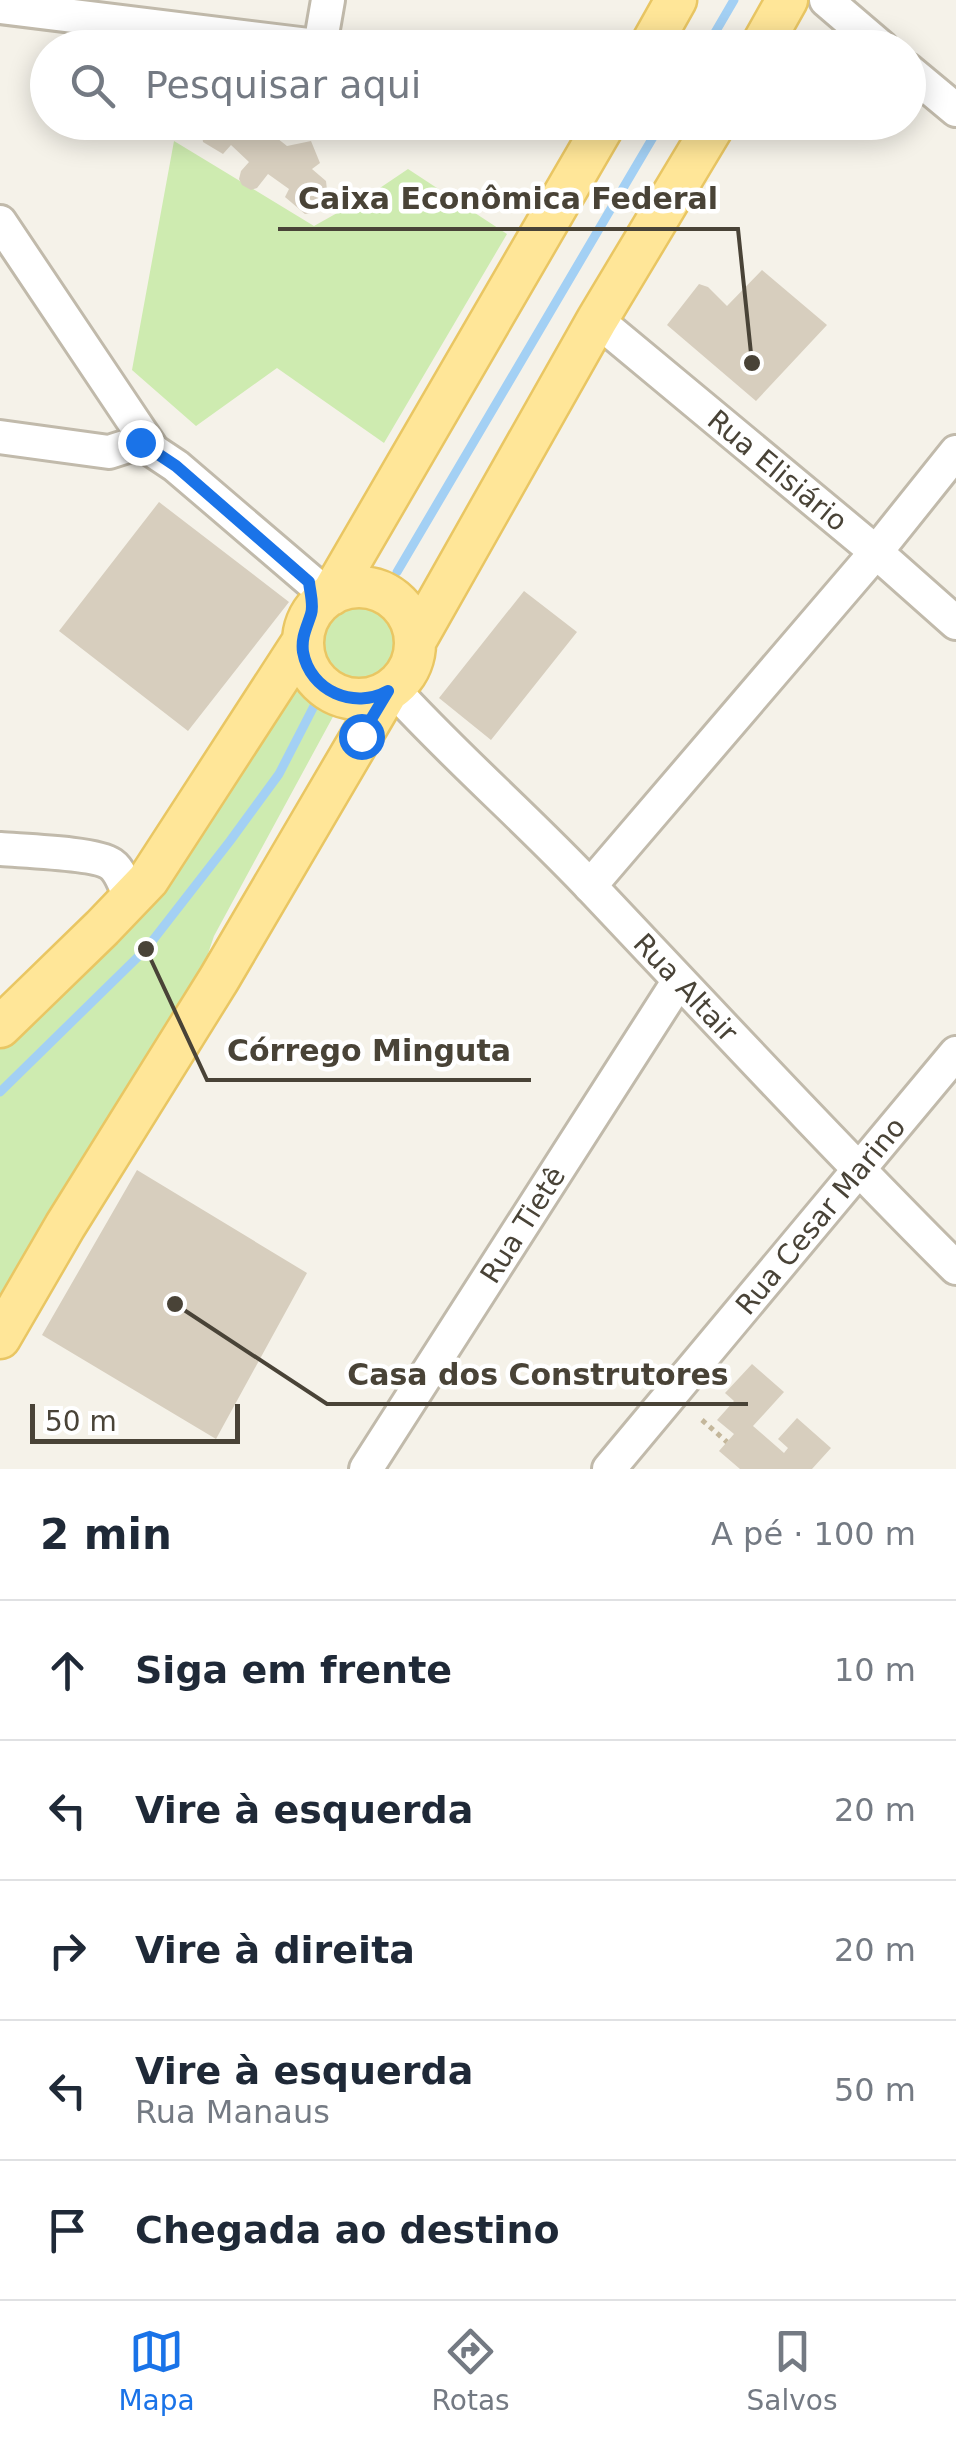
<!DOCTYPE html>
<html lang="pt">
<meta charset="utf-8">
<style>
body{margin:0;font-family:"DejaVu Sans",sans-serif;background:#f2f2f3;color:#1f2937}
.scale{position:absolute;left:30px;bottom:25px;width:210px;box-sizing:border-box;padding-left:10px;border:5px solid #494337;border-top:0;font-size:28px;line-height:35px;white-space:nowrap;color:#494337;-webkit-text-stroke:8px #fff;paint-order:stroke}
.stop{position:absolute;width:30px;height:30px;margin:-22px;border:8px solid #1a73e8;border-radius:50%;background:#fff}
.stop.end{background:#1a73e8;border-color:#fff;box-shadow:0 2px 10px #0008}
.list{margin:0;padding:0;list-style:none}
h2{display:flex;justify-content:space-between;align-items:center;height:130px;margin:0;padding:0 40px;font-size:42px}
h2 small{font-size:32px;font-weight:400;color:#747a83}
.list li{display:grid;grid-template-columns:65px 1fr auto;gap:30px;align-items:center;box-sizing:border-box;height:140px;padding:0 40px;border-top:2px solid #e0e1e3}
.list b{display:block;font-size:38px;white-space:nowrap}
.list p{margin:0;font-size:32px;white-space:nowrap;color:#747a83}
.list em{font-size:32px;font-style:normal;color:#747a83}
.icon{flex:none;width:55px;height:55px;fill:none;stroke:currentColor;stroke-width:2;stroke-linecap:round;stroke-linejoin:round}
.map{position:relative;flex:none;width:956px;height:1469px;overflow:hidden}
.search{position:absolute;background:#fff;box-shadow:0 5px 25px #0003;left:30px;right:30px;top:30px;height:110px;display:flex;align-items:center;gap:25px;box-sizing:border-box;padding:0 35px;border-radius:55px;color:#747a83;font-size:38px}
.sheet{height:830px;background:#fff}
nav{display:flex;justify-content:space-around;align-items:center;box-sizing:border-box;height:140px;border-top:2px solid #e0e1e3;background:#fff;font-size:28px;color:#747a83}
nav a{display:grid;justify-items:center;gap:5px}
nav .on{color:#1a73e8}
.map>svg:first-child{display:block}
.green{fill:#ceebb0}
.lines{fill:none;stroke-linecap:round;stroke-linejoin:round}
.stream{stroke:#a3d0f4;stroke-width:9}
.building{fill:#d7cebe}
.minor-casing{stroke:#c1baab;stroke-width:38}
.major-casing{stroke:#e9c663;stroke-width:45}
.path{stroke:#c4b79b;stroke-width:5;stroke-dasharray:5 5;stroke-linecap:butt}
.minor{stroke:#fff;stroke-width:32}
.major{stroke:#ffe698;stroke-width:40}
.route{stroke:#1a73e8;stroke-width:12}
.labels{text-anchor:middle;stroke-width:9;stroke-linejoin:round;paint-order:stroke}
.street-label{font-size:28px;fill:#494337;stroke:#fff}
.leader{fill:none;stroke:#494337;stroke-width:4}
.callout-dot{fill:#494337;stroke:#fff;stroke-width:4}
.callout-label{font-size:30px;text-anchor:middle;font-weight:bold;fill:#494337;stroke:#fff;stroke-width:9;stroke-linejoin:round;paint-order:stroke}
</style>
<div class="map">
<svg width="956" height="1469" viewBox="0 0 956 1469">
<rect width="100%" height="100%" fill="#f5f2e9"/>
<path class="green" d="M174,141l140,85 57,-32 37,-25 99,65 -123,209 -107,-75 -81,58 -64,-56z
M322 642a40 40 0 1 1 80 0a40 40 0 1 1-80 0Z
M288,686l47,27 -121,223 -23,68 -191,301v-261z"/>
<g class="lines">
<path class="stream" d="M706,48l28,-48
M397,572l265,-450
M0,1092l146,-143 84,-108 49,-67 35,-68"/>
</g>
<path class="building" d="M203,122h63l-3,5 24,19 24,-5 9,22 -8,6 14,12 1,9 -10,22 -12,2 -20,-17 4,-8 -21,-15 -11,14 -6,2 -9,-5 -3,-6 2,-8 8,-9 -18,-17 -8,9 -20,-12 -2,-15z
M762,270l65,55 -71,76 -89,-76 32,-41 9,3 19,19z
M159,502l130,100 -101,129 -129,-100z
M524,591l53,41 -86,108 -52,-42z
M137,1170l170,103 -91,166 -174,-104z
M752,1364l32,28 -31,34 31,27 4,-5 -10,-9 19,-21 34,30 -19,21h-72l-21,-18 15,-17 -17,-14 17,-19 -9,-8z"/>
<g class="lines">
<defs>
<g id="minor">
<path d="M826,0l56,48"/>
<path d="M0,7l333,41"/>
<path d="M320,46l8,-46"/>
<path d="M908,70l48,40"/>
<path d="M0,222l150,224 -10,-4 -31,10 -109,-15"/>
<path id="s1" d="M597,320l279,232 80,71"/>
<path d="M140,442l36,24 152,130"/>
<path id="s2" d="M393,689c63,69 135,131 199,199 121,128 240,256 364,380"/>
<path d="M0,849c22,2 96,4 111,15 10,7 15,24 19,35"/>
<path d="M590,886l286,-334 80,-100"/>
<path id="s3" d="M366,1469l312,-487"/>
<path id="s4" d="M609,1469l347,-416"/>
</g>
<path id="major" d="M649,48l27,-48
M760,48l27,-48
M303 643a56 56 0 1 1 112 0a56 56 0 1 1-112 0Z
M331,595l275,-473
M416,640l181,-320 119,-198
M0,1027l102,-99 46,-48 155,-239
M0,1338l65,-112 154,-247 169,-288"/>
</defs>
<use href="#minor" class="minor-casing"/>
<use href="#major" class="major-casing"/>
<path class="path" d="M702,1420l25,22"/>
<use href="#minor" class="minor"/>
<use href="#major" class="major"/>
</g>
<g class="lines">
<path class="route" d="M140,442l36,24 133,116c1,10 5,23 2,32 -4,13 -10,23 -8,38 7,39 51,58 85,39l-27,45"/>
</g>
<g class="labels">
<g class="street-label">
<text dy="10" stroke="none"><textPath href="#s1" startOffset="235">Rua Elisiário</textPath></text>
<text dy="10" stroke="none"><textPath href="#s2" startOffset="418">Rua Altair</textPath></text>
<text dy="10" stroke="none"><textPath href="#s4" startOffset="330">Rua Cesar Marino</textPath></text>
<text dy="10" stroke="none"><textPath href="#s3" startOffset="290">Rua Tietê</textPath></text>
</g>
</g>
<path class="leader" d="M752 363L738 229H278M146 949L207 1080H531M175 1304L327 1404H748"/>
<g class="callout-dot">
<circle cx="752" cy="363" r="10"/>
<circle cx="146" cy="949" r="10"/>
<circle cx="175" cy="1304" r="10"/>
</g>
<g class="callout-label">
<text x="508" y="209">Caixa Econômica Federal</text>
<text x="369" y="1061">Córrego Minguta</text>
<text x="538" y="1385">Casa dos Construtores</text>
</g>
</svg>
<div class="scale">50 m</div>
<div class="stop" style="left:361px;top:736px"></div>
<div class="stop end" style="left:140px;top:442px"></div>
<div class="search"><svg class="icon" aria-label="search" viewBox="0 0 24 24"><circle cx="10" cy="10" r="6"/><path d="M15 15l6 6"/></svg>Pesquisar aqui</div>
</div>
<section class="sheet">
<h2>2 min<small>A pé · 100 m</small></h2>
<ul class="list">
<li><svg class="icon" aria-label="ahead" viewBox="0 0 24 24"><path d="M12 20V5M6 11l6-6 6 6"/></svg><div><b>Siga em frente</b></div><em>10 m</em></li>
<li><svg class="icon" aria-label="left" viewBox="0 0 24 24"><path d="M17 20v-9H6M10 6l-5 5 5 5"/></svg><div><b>Vire à esquerda</b></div><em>20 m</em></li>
<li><svg class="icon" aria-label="right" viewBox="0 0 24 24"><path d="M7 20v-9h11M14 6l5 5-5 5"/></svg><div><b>Vire à direita</b></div><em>20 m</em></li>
<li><svg class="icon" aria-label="left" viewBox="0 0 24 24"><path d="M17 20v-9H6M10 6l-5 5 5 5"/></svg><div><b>Vire à esquerda</b><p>Rua Manaus</p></div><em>50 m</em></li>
<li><svg class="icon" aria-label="arrive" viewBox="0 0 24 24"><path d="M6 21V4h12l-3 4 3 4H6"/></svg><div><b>Chegada ao destino</b></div></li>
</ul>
</section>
<nav>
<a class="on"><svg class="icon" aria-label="map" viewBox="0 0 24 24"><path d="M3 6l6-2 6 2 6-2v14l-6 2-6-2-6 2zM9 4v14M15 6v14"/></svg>Mapa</a>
<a><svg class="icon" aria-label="directions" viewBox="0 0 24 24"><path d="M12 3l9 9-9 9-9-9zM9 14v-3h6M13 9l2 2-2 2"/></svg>Rotas</a>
<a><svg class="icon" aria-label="saved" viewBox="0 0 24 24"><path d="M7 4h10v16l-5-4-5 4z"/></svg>Salvos</a>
</nav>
